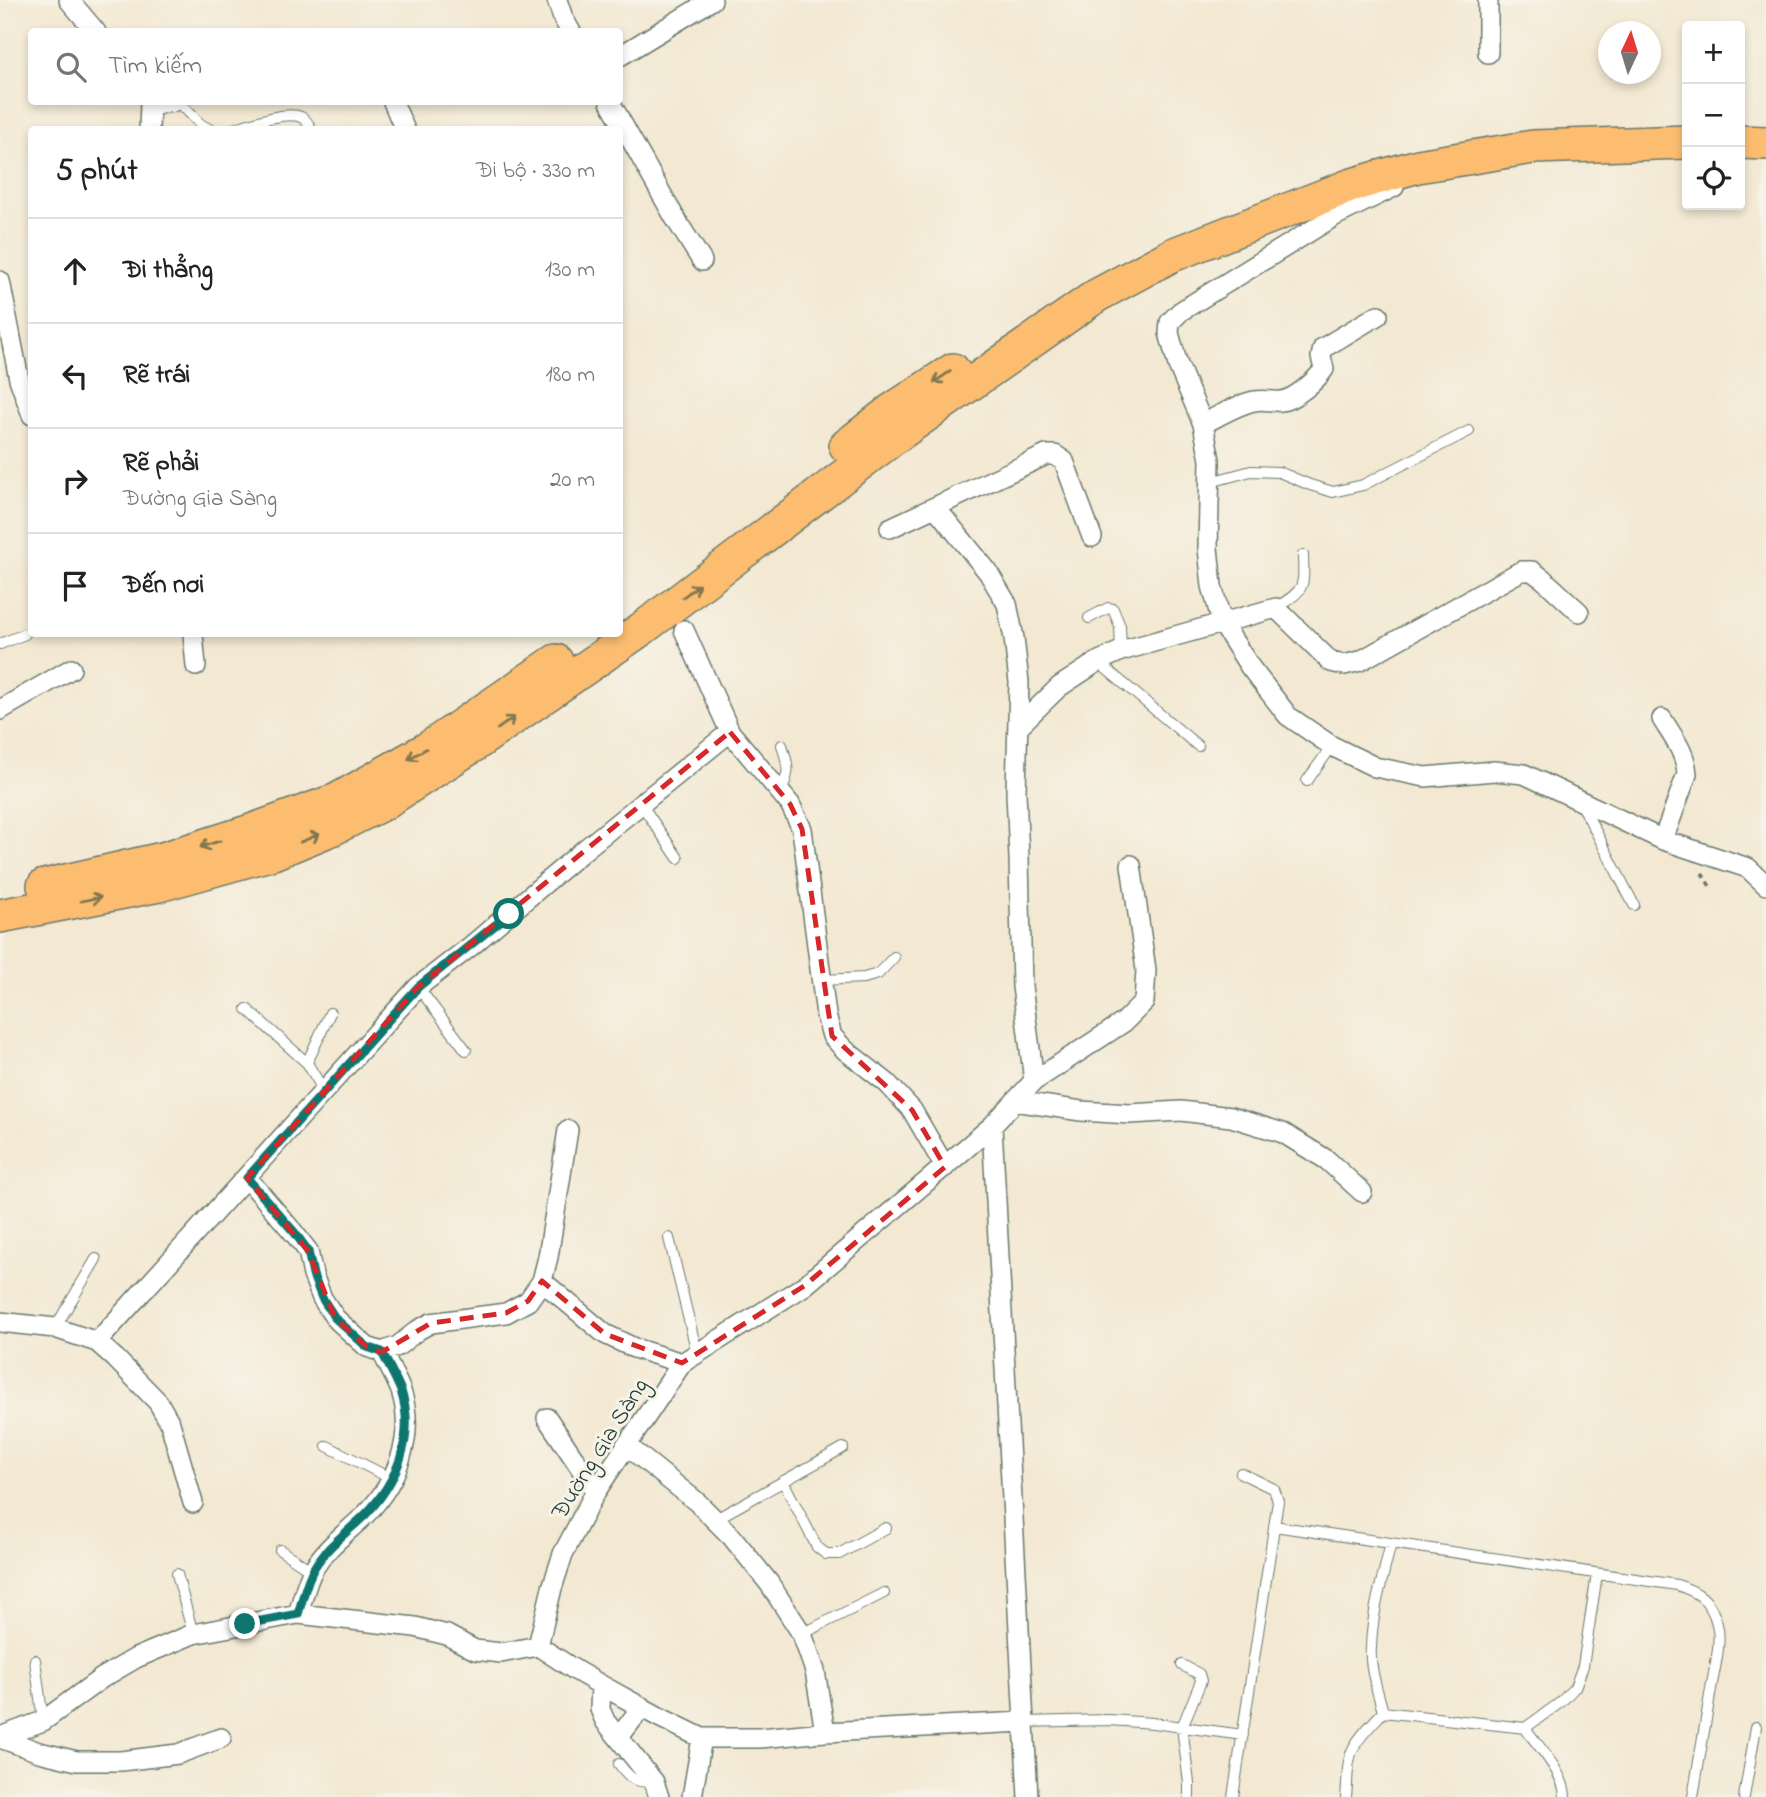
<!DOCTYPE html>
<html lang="vi">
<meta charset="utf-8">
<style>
body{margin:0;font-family:"Indie Flower",sans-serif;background:#f2f2f2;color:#222}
.controls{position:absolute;right:21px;top:21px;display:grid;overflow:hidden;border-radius:7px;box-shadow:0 4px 10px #0003}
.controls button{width:63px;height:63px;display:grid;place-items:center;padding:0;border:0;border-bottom:2px solid #e0e0e0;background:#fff;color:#222;font:35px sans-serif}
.compass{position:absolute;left:1598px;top:21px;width:63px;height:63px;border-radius:50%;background:#fff;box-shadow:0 4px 10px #0003;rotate:4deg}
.stop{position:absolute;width:21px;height:21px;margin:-16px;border:5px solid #0f766e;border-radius:50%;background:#fff}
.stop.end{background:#0f766e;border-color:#fff;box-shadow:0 2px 7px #0008}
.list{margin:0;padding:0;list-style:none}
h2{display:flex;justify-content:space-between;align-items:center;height:91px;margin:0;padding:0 28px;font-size:30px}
h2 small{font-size:23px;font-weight:400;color:#767676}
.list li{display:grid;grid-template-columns:46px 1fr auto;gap:21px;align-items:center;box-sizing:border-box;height:105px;padding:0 28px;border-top:2px solid #e0e0e0}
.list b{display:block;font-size:26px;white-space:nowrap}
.list p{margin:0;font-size:23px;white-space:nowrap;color:#767676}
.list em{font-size:23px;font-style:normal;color:#767676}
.icon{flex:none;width:38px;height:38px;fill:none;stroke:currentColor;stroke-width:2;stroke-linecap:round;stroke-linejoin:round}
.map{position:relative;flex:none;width:1766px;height:1797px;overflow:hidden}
.search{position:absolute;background:#fff;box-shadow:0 4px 10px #0003;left:28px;top:28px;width:595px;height:77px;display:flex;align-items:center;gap:18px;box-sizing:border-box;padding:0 24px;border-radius:7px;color:#767676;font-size:26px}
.panel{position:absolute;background:#fff;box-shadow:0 4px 10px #0003;left:28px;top:126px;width:595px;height:511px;border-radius:7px}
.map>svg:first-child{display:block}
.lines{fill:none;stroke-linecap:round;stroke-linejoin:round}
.service-casing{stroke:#69796b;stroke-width:12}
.minor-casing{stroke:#69796b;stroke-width:22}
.trunk-casing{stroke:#69796b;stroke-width:36}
.path{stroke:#69796b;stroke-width:3.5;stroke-dasharray:5 5;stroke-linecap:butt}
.service{stroke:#fff;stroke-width:10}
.minor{stroke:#fff;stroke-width:19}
.trunk{stroke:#fcbd6f;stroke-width:33}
.oneway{stroke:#82774f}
.route{stroke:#0f766e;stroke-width:9}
.marked{fill:none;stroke:#d62828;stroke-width:5;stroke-dasharray:14 9;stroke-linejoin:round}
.labels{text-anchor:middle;stroke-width:6;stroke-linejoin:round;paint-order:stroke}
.street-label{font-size:24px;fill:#1f3d34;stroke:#f7f3e8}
</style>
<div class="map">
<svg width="1766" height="1797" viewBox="0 0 1766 1797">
<rect width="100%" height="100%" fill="#f7f3e8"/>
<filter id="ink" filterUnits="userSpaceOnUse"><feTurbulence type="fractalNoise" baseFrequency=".0143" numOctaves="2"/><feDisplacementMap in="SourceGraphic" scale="14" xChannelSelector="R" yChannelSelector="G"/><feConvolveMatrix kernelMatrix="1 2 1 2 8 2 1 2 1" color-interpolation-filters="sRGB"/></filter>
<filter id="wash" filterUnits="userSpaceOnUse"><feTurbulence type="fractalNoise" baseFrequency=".00686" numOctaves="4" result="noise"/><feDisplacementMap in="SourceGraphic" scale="28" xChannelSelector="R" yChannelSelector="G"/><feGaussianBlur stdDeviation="1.57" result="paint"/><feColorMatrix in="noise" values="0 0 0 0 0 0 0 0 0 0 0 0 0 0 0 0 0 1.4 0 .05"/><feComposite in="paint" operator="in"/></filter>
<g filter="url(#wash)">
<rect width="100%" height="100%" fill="#f3e8d2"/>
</g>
<g filter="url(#ink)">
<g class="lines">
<defs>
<path id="service" d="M179,102l21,22 11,6
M230,130c17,-5 55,-20 71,-13 6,3 8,7 10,13
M1210,482l41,-11 28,1 31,13 23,7 30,-7 106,-54
M1276,608c29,-19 28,-19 27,-53
M1089,618l19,-10 5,1 7,17 1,25
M0,644l25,-10
M1098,662l100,84
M1307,781l25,-35
M781,793c9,-23 8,-25 1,-48
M1581,803l53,102
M641,804l37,54
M822,980l42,-2 14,-4 16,-17
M418,987l48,63
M247,1009l60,54 17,28
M307,1063l23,-50
M669,1238l28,115
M55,1328l41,-69
M327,1446l65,33
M783,1481l34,66 9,7h13l47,-26
M714,1520l129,-72
M1274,1526l403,59c22,7 34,15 40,39 5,18 -3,47 -6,65 -6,36 -12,72 -18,108
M280,1550l32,21
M177,1574l16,60
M802,1634l82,-41
M35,1660l8,61
M1182,1665l17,9 2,7 -19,46 7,56v14
M1383,1712l142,16
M1023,1722l86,-2 44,3 90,12
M619,1764c12,16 15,18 35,18
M1233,1797l45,-296 -4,-12 -33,-16
M1346,1797c2,-16 0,-36 8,-50 7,-13 19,-24 29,-35 -5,-20 -14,-44 -12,-65 1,-35 12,-70 20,-104
M1565,1797c0,-23 -27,-51 -40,-69l36,-26 14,-15 8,-21 14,-92
M1744,1797l12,-70"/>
<path id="minor" d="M69,0l27,32
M557,0l6,18 8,14
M1488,0v53
M620,56l92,-56
M151,102l9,2 13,-2
M393,102l12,28
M610,102l65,116 27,43
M149,130l1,-28
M1394,187l-59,29 -154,95 -11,11 -1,11 9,32 25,59 7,36 -2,88 4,38 10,37 28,44 38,49 44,30 43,21 50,10 69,-6 30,3 139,66 85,28 18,17
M0,281l19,98 13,36
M1203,424c16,-8 33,-19 51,-23 9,-2 18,1 27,0 13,-1 36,-21 43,-32l-3,-12 2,-9 55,-33
M936,508l52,64 19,32 7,34 5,44 -3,110 3,66 3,128 12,95
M890,528l156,-73h9l9,6 28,76
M684,630l46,102 60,72 12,25 24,186 6,21 13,14 42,33 25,27 33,57
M193,634l3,32
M0,710l71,-41
M1662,719c11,18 24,34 25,55l-24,66
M1018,727l41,-40 38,-25 24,-11 155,-43 55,54 13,3 16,-4 161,-90h11l11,8 36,33
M1015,1101l66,10 49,3 51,-3 50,6 52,16 44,27 35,32
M992,1126l36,671
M247,1178l47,55 14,18 5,24 9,23 13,20 32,29 15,5 16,-6 20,-16 13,-7 75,-10 22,-12 14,-20 6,-24 20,-127
M542,1281l63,53 29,14 48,15
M0,1322l55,6 42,14 18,16 43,44 12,21 23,80
M97,1342l321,-355 53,-41 113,-96 146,-118
M547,1418l49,73
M626,1445l71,57 35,35 37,46 33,51 13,37 10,61
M298,1614c5,-15 8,-33 16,-46 13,-22 34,-36 52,-54 31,-32 50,-78 35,-123 -5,-13 -13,-26 -19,-39
M538,1646l37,24 26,15 58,32 43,21h58l65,-6 198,-10
M601,1685l-1,24 5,12 49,61 5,15
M0,1737l43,-16 59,-43 34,-20 57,-24 105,-20 117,13 32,8 28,15 26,3 37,-7 14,-58 11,-34 33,-63 86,-128 122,-77 188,-160 42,-45 90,-59 20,-20 2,-32 -15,-105
M619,1737l23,-30
M0,1738l39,14 38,9h44l57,-7 43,-16
M692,1797l10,-59"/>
<path id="trunk" d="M1740,142l26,1
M846,446l46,-36 61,-40
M44,886l122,-28 82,-26 89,-32 90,-51 129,-88
M0,916l159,-31 114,-32 63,-26 46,-23 95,-61 166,-115 252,-191 201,-141 76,-41 180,-70 66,-19 115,-19 154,-5"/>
</defs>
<use href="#service" class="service-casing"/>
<use href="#minor" class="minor-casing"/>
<use href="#trunk" class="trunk-casing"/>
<path class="path" d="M1702,873l9,15"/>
<use href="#service" class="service"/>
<use href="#minor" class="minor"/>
<use href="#trunk" class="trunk"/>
</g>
<defs><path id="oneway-shaft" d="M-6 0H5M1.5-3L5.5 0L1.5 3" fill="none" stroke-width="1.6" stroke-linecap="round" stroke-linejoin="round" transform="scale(1.75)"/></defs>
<g class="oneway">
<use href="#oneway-shaft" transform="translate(942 377) rotate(146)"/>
<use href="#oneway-shaft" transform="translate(691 591) rotate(-37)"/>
<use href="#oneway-shaft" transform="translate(506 723) rotate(-35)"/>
<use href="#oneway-shaft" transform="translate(417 754) rotate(150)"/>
<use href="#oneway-shaft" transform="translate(310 838) rotate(-23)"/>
<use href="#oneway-shaft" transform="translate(210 844) rotate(163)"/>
<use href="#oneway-shaft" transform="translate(91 899) rotate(-11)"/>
</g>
</g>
<g class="lines" filter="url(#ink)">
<path class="route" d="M245,1624l53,-10c5,-15 8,-33 16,-46 13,-22 34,-36 52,-54 31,-32 50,-78 35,-123 -5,-13 -13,-26 -19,-39l-15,-5 -32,-29 -13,-20 -9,-23 -5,-24 -13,-18 -48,-55 171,-191 91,-73"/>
</g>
<path class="marked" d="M730,732l60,72 12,25 30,207 80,74 33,57 -141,119 -122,77 -77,-29 -63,-53 -14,20 -22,12 -75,10 -49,29 -15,-5 -32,-29 -27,-67 -61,-73 171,-191z"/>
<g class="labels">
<g class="street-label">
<text transform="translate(599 1448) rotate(-58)" y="8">Đường Gia Sàng</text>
</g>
</g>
</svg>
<div class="controls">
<button>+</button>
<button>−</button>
<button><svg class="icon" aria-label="locate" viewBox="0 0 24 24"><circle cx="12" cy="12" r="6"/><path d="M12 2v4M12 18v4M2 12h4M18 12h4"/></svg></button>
</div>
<svg class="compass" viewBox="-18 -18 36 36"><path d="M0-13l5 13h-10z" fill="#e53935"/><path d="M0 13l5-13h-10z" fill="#767676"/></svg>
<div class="stop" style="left:509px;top:914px"></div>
<div class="stop end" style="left:245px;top:1624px"></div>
<div class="search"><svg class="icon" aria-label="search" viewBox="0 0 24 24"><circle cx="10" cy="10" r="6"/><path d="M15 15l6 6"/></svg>Tìm kiếm</div>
<section class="panel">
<h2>5 phút<small>Đi bộ · 330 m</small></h2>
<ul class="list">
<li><svg class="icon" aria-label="ahead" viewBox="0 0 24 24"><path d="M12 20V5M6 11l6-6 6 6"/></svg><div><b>Đi thẳng</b></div><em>130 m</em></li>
<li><svg class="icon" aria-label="left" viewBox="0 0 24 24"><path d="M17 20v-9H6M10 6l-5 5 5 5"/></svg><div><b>Rẽ trái</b></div><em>180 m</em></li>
<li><svg class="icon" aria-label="right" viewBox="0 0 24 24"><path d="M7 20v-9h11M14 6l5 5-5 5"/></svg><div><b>Rẽ phải</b><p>Đường Gia Sàng</p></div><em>20 m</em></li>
<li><svg class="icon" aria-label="arrive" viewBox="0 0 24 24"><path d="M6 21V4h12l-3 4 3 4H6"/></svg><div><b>Đến nơi</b></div></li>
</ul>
</section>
</div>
